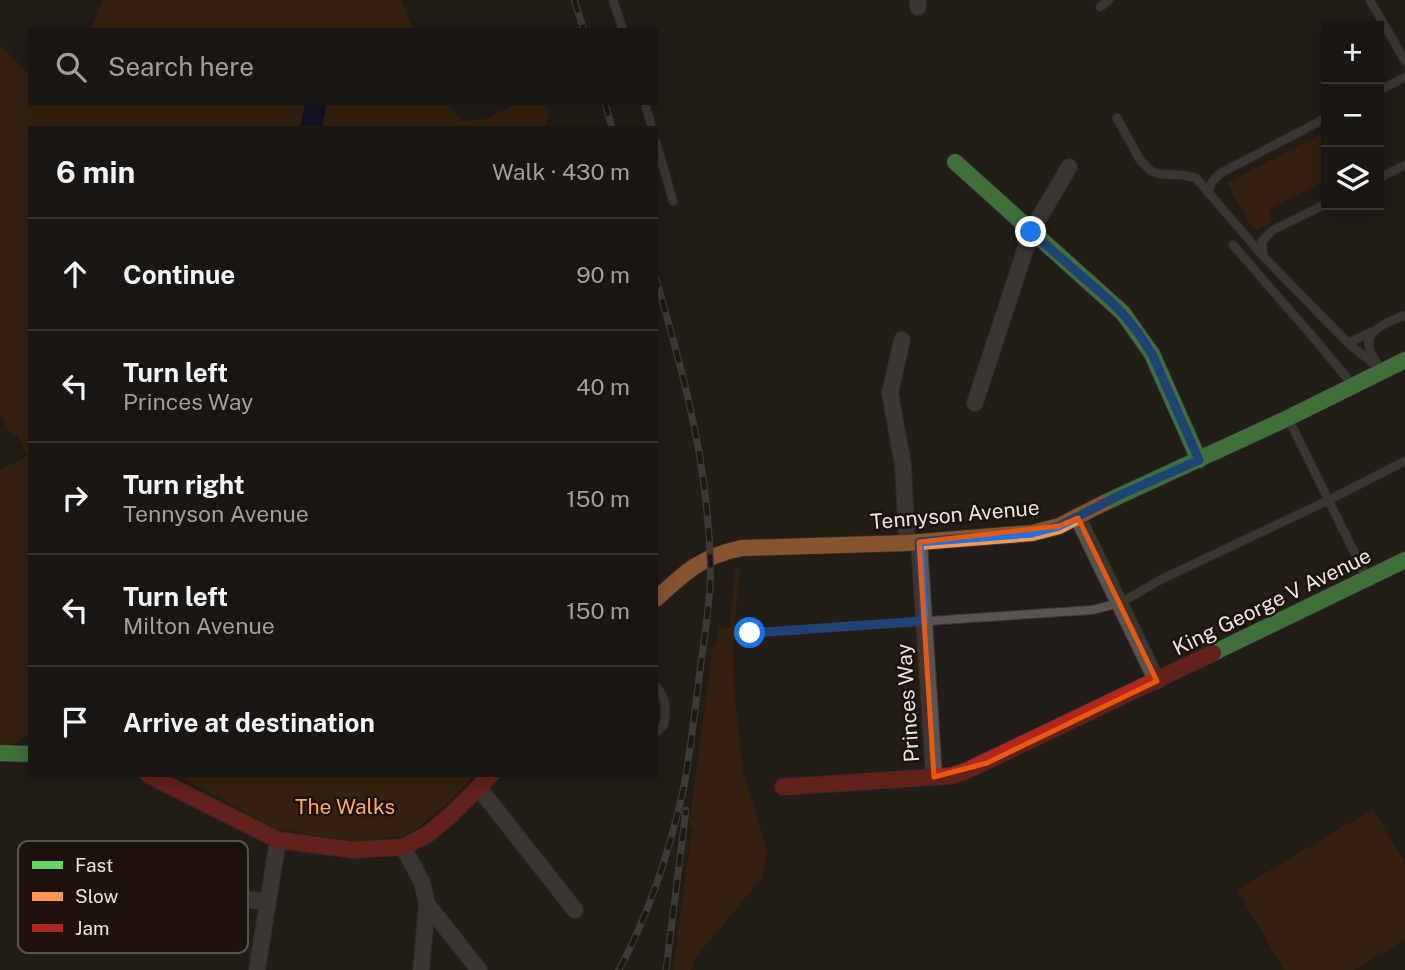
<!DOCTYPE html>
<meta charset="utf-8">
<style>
body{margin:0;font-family:"Public Sans",sans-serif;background:#231f1b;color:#f1f3f6}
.controls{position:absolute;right:21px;top:21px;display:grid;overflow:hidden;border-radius:0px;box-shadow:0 4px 18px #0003}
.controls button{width:63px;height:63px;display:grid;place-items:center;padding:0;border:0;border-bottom:2px solid #383532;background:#1a1612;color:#f1f3f6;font:35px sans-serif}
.stop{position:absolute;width:21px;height:21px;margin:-16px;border:5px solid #1a73e8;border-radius:50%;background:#fff}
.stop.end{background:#1a73e8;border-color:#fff;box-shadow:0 2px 7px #0008}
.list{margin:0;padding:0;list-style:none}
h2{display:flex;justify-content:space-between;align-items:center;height:91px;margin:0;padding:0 28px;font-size:30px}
h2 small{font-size:23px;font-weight:400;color:#9f9f9f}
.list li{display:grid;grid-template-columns:46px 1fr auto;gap:21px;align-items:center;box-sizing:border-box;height:112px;padding:0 28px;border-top:2px solid #383532}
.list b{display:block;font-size:26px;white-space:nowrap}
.list p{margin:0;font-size:23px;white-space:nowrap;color:#9f9f9f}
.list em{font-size:23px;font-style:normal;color:#9f9f9f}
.icon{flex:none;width:38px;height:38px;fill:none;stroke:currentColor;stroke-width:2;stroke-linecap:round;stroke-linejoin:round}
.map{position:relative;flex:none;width:1405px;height:970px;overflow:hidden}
.search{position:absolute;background:#1a1612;box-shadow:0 4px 18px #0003;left:28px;top:28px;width:630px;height:77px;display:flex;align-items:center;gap:18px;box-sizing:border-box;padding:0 24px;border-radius:0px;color:#9f9f9f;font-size:26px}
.panel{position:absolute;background:#1a1612;box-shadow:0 4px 18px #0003;left:28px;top:126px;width:630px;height:651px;border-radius:0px}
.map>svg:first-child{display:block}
.green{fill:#492803}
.water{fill:#030536}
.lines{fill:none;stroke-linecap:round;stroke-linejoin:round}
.lane-casing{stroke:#3b3733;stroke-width:10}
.street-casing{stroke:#3b3733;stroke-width:18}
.fast-casing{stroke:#3b3733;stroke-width:18}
.slow-casing{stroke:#3b3733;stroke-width:18}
.jam-casing{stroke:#3b3733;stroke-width:18}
.lane{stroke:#585451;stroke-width:8}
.street{stroke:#585451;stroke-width:16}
.fast{stroke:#63d668;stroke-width:16}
.slow{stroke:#ff974d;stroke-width:16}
.jam{stroke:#b3261e;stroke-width:16}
.rail-casing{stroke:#5e5b58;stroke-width:7}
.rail{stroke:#1d130c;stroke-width:4.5;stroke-dasharray:13;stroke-linecap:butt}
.route{stroke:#1a73e8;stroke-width:9}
.marked{fill:none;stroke:#e8590c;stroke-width:5;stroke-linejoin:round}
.labels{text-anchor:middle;stroke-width:5;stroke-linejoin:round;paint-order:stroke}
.street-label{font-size:21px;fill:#eae4de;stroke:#1d130c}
.park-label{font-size:21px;fill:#fcab60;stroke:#1d130c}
.key{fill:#1d130c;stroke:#5a524b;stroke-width:2}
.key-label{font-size:19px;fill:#eae4de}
</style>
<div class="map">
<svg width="1405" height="970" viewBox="0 0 1405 970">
<rect width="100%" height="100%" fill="#221d18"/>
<path class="green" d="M103,0h298l13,30h-324z
M0,45l30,30v28h418l14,19c12,-4 20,0 32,-6l2,-4h6l13,-9h27l8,7 -4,18h-516v606l-30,17v-281l27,-14 -10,-22 -5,2 -12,-21z
M1320,135l6,17v26l-7,6 -50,25 3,13 -17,9 -13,-20 -15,-28z
M735,568h5l-7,75 1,44 9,84 24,79 -4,27 -67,80 -5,13h-18l19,-143h-3l1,-11 23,-169 3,-1 3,-19 11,1z
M176,775h299l-27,28 -32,26 -15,7 -45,5 -79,-12z
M1373,809l32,54v77l-51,30h-70l-47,-80z"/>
<path class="water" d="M305,103h22l-5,25h-22z"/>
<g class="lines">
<defs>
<path id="lane" d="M613,0l10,30
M1370,0l35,61
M1100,7l9,-7
M1379,91l26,-14
M645,103l7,25
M1117,118l23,42 11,11 8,3 23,1 14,3 67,78 85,87 32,26
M656,142l17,59
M1379,178l26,-13
M1208,193c2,-9 5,-14 13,-20l105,-55
M1233,245l80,92 39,47
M1263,256l-1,-15 11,-11 53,-26
M1348,343l25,-12
M1379,366c-3,-5 -7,-10 -9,-15 -8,-22 20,-29 35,-36
M1288,418l78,158
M750,633l342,-23 28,-7 42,-24 167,-79 76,-39
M656,686c11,11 10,24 8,39l-8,8"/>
<path id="street" d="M918,0v7
M902,340l-12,53 13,72 4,78
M975,403l56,-171 38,-65
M1078,518l79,163
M919,542l15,235
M479,788l96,122
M403,847l19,35 5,22 -6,66
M97,882l8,17
M80,889l74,-31 15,5 47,22 15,10 11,4 26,3
M427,904l52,66
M257,970l21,-130"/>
<path id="fast" d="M955,162l168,151 29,41 47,106
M1104,503l184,-85 117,-58
M1213,653l192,-93
M0,753l30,1"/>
<path id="slow" d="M656,599c29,-27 46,-43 86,-51l165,-5 125,-10 27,-7 45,-23"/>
<path id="jam" d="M148,775l130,65 75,10 50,-3 25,-13 23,-19 40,-40
M783,787l168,-11 15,-5 247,-118"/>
</defs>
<use href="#lane" class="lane-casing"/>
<use href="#street" class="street-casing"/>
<use href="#fast" class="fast-casing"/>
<use href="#slow" class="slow-casing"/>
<use href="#jam" class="jam-casing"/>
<use href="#lane" class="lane"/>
<use href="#street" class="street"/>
<use href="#fast" class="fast"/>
<use href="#slow" class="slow"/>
<use href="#jam" class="jam"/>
<defs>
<path id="rail" d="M574,0l10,30
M605,103l7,25
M619,970c31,-58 51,-120 65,-184 6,-33 10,-67 14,-100 4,-33 10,-67 12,-100 2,-25 -1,-50 -3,-74 -7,-80 -29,-156 -51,-233
M666,970l20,-160"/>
</defs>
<use href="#rail" class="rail-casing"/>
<use href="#rail" class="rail"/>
</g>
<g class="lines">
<path class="route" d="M750,633l174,-12 -5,-79 113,-9 27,-7 61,-31 79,-35 -47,-106 -15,-23 -15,-18 -14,-14 -77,-67"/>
</g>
<path d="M0 0H1405V970H0ZM1078,518l79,163 -170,82 -53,14 -15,-235 140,-16z" fill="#221d18" fill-opacity=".55" fill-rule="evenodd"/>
<path class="marked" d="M1078,518l79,163 -170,82 -53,14 -15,-235 140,-16z"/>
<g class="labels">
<g class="street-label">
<text transform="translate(955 515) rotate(-5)" y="7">Tennyson Avenue</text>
<text transform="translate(1272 602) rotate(-26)" y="7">King George V Avenue</text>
<text transform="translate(908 703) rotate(-94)" y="7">Princes Way</text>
</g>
<g class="park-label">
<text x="345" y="814">The Walks</text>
</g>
</g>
<rect x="18" y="841" width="230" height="112" rx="10" class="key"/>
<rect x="32" y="861" width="31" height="8" fill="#63d668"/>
<rect x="32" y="892" width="31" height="9" fill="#ff974d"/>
<rect x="32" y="924" width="31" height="8" fill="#b3261e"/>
<g class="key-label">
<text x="75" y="872">Fast</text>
<text x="75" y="903">Slow</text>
<text x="75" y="935">Jam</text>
</g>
</svg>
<div class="controls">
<button>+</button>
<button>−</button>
<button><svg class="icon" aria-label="layers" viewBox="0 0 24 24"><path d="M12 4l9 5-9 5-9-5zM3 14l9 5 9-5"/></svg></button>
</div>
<div class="stop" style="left:750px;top:633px"></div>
<div class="stop end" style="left:1031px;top:232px"></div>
<div class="search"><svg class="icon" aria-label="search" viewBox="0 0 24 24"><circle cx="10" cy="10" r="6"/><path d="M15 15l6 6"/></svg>Search here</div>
<section class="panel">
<h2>6 min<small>Walk · 430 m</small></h2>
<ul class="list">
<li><svg class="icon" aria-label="ahead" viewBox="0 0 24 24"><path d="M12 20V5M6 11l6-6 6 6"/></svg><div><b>Continue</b></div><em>90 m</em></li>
<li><svg class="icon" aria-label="left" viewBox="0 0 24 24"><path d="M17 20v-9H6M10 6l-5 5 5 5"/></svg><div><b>Turn left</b><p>Princes Way</p></div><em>40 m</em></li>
<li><svg class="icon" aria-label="right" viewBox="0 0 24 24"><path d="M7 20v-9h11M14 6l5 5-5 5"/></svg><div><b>Turn right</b><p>Tennyson Avenue</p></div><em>150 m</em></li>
<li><svg class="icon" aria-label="left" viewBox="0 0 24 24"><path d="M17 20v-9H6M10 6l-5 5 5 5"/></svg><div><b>Turn left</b><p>Milton Avenue</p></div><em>150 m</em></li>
<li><svg class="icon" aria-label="arrive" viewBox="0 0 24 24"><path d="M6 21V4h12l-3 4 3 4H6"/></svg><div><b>Arrive at destination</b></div></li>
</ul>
</section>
</div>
